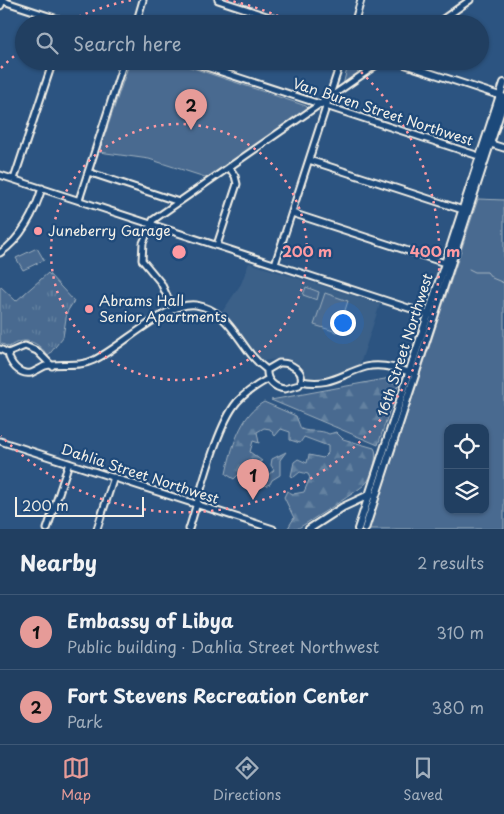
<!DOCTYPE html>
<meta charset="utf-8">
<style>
body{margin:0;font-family:"Playpen Sans",sans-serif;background:#294667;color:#f1f3f6}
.controls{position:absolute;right:15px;bottom:15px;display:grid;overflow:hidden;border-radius:10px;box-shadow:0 1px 4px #0004}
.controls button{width:45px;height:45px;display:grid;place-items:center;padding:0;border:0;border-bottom:1px solid #3e5876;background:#213f61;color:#f1f3f6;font:25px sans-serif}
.scale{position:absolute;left:15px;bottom:12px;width:129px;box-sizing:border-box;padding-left:5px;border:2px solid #f4f1e8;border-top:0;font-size:14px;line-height:18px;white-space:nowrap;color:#f4f1e8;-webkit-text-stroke:4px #1f4a7a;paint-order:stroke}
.you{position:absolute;left:342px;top:322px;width:18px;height:18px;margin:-12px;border:4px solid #fff;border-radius:50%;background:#1a73e8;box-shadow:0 0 0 8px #1a73e833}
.badge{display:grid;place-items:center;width:32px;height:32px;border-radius:50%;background:#e69b98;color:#111;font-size:16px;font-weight:700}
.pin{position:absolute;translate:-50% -41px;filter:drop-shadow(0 1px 2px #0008)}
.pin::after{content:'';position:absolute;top:26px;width:18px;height:15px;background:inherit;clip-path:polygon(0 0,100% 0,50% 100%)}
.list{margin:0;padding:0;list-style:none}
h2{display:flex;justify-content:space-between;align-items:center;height:65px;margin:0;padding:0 20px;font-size:21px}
h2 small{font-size:16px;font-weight:400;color:#a2afbd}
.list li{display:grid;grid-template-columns:32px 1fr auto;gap:15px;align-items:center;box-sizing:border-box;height:75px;padding:0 20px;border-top:1px solid #3e5876}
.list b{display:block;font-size:19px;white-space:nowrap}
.list p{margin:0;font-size:16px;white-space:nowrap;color:#a2afbd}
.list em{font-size:16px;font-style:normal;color:#a2afbd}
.icon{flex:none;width:28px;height:28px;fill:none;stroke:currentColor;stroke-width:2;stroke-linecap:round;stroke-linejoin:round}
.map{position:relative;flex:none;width:504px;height:529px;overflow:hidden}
.search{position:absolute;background:#213f61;box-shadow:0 1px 4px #0004;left:15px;right:15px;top:15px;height:55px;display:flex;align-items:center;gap:12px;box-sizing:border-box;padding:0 18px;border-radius:28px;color:#a2afbd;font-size:19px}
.sheet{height:215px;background:#213f61}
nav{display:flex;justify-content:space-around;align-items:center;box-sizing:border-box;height:70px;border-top:1px solid #3e5876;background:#213f61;font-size:14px;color:#a2afbd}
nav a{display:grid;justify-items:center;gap:2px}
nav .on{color:#e69b98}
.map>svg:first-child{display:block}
.built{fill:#3b6088}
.grass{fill:url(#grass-tufts);stroke:#9eaebc}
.forest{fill:url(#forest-firs);stroke:#9eaebc}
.park{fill:#496b90;stroke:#9eaebc;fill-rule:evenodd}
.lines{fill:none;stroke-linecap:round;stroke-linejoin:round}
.stream{stroke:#a7b4c0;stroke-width:1}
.minor-casing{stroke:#f4f1e8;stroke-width:9}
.major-casing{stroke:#f4f1e8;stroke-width:10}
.highway-casing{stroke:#f4f1e8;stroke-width:11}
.minor{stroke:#1f4a7a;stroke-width:5}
.major{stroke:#1f4a7a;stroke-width:6}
.highway{stroke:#1f4a7a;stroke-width:7}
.ring{fill:none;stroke:#ff9aa2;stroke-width:2.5;stroke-dasharray:2.5 5}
.poi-dot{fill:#ff9aa2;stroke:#1f4a7a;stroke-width:2}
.labels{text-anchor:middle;stroke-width:4.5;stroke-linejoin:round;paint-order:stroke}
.street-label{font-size:14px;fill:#f4f1e8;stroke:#1f4a7a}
.poi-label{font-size:14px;fill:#f4f1e8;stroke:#1f4a7a;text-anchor:start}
.centre{fill:#ff9aa2;stroke:#1f4a7a;stroke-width:2.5}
.ring-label{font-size:15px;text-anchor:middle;font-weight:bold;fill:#ff9aa2;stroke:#1f4a7a;stroke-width:4.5;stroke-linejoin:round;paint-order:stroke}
</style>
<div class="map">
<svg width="504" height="529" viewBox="0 0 504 529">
<defs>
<pattern id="grass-tufts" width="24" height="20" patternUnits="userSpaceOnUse" patternTransform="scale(1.25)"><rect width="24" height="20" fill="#496b90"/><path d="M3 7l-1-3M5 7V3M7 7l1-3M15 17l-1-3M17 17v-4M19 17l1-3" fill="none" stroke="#6481a0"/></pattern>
<pattern id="forest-firs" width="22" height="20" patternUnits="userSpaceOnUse" patternTransform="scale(1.25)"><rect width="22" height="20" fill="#496b90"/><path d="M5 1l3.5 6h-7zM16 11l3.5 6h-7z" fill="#6481a0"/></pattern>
</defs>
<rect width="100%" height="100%" fill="#2c5481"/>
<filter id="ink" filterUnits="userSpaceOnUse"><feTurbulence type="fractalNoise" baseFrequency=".02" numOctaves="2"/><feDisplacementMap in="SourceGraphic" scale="10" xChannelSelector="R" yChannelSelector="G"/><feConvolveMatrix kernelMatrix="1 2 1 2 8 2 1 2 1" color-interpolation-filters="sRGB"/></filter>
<g filter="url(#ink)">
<path class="built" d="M249,263l131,41 -20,60 -28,12 -25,3 -5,-13 -7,-4 -14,-4 -17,3 -6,-3 -13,-15 -11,-20 -12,-11 19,-28z"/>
<path class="grass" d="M48,273l26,28 -7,11 -4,25 -15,19c-10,-15 -24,-20 -39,-9l-9,-4v-57l16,15z"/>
<path class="forest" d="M401,376l-23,69 -107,-45z
M264,402l32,14 5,13c10,4 19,0 28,5l7,-2 7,7 31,9c5,6 -2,25 -6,33 -4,7 -60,41 -71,48l-9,-1 6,-10 -10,-21 3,-6 6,3 11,-2 6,-14 -2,-4 -8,-2 -6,5 -3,-1 3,-14 4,-3 9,4 2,-8 14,3 5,-5v-7l-24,-9 -4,6 -10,-3v-8l-9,-3 -6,7 -5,-7 -6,-1 -7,4 2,11 -6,-2 -3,11 12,9 -3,1v8l9,5 6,-5 -3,-5 1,-6 14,-7 -6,8v15l-8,5 -2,4 -9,3 -8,-3 -2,-5 -2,1 -11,-5 -4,4 -8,-5c5,-25 15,-60 38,-72z"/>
<path class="park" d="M130,61h42l134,45 2,2 -100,70 -59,-19 -50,-7z
M349,61h26l1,1 -33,23z
M478,199l26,1v329h-135zM448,428h37v82h-37z
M37,248l7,12 -21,10 -7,-12z
M306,287l13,5 -2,8 -14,-5z
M325,293l23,8 -8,25 2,1 -5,5 -23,-7z"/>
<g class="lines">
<path class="stream" d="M469,269l6,3h12l5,6 12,5"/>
<defs>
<path id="minor" d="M0,0l73,24
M218,0l73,24
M136,24l7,-24
M354,24l7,-24
M436,24l34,-24
M188,61l294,96
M394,61l110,36
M488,143l16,5
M309,160l157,51
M88,172l91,30
M0,175l430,140
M14,179l39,-118
M79,200l45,-139
M292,213l156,51
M217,245l20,-61 -2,-8 -6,-9
M0,253c21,-14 35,-41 42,-65
M275,264l66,-203
M173,309l-12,-26 -19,-23 1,-17 10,-23 229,-159
M0,349l8,4
M8,353c2,11 11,22 23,20 5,-2 10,-5 14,-7 16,-4 33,2 49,-6 28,-13 73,-59 102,-55 37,6 43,45 71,65
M8,353l17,-7 12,5 15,15
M279,363c11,-1 29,9 20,22l-14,4c-10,-1 -19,-8 -18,-19z
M301,381c29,6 40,-7 65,-14 15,-4 32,1 46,6
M0,441l273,88
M47,529l22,-66
M97,529l17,-52
M189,529c11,-33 27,-102 48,-127 9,-10 20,-17 31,-23"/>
<path id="major" d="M309,529l34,-22 28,-13
M358,529l146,-446
M365,529l139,-428"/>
<path id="highway" d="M0,5l2,-5"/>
</defs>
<use href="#minor" class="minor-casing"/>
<use href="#major" class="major-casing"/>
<use href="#highway" class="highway-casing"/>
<use href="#minor" class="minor"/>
<use href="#major" class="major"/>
<use href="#highway" class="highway"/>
</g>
</g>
<g class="ring">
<circle cx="179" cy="252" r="128"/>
<path d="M1 68A256 256 0 0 1 23 49M65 23A256 256 0 0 1 132 0M226 0A256 256 0 0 1 293 23M350 62A256 256 0 1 1 1 436"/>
</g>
<g class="poi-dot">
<circle cx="38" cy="231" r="5"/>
<circle cx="89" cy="309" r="5"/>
</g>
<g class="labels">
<g class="street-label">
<text transform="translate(383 112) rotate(18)" y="5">Van Buren Street Northwest</text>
<text transform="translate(405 345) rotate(-72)" y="5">16th Street Northwest</text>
<text transform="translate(140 474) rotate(18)" y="5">Dahlia Street Northwest</text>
</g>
<g class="poi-label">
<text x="48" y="236">Juneberry Garage</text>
<text x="99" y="306">Abrams Hall<tspan x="99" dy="16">Senior Apartments</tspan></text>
</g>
</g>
<circle cx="179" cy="252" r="8" class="centre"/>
<g class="ring-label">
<text x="307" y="257">200 m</text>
<text x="435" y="257">400 m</text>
</g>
</svg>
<div class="controls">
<button><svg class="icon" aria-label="locate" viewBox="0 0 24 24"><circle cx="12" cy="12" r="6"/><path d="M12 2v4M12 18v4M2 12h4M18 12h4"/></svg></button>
<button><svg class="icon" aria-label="layers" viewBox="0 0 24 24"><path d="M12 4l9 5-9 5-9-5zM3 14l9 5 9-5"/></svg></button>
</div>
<div class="scale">200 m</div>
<div class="you"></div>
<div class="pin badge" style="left:253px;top:500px">1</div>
<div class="pin badge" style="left:191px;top:130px">2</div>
<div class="search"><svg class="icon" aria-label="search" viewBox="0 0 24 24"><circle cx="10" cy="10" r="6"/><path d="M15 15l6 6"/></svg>Search here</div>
</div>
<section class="sheet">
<h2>Nearby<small>2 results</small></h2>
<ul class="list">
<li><span class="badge">1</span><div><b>Embassy of Libya</b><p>Public building · Dahlia Street Northwest</p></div><em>310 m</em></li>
<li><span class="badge">2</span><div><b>Fort Stevens Recreation Center</b><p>Park</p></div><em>380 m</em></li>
</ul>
</section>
<nav>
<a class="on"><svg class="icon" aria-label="map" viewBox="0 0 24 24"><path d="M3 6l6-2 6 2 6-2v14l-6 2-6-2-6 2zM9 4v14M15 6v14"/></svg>Map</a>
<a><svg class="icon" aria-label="directions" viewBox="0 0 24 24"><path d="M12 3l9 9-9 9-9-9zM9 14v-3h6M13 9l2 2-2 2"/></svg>Directions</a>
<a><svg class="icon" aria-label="saved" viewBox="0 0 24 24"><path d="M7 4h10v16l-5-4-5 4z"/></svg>Saved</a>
</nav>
